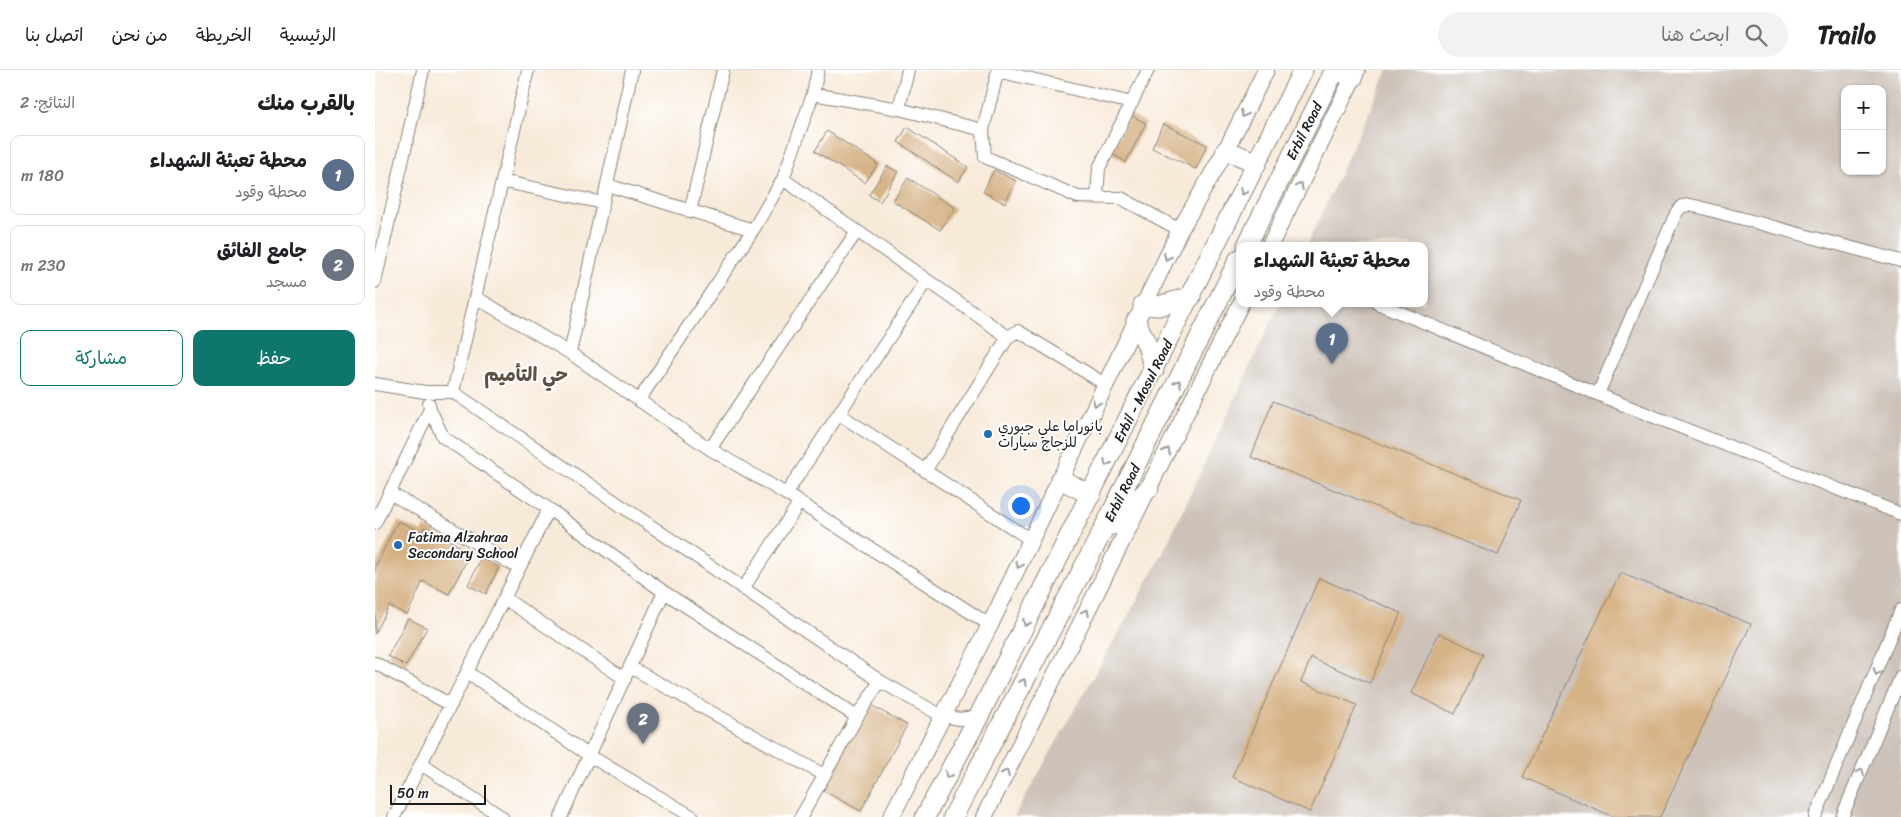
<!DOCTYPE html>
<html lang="ar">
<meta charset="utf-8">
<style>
body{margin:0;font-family:Sriracha,"Playpen Sans Arabic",sans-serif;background:#f2f2f2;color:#202124;direction:rtl}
.controls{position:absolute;right:15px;top:15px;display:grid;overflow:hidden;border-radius:10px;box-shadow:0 1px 4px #0004}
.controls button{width:45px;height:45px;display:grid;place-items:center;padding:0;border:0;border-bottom:1px solid #e0e0e0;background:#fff;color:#202124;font:25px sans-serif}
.scale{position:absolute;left:15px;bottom:12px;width:96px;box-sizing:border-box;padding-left:5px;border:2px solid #1c1c1c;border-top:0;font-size:14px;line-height:18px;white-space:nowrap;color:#1c1c1c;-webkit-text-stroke:4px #fff;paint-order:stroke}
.you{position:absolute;left:645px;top:435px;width:18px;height:18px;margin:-12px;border:4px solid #fff;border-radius:50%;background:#1a73e8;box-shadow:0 0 0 8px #1a73e833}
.badge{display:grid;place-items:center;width:32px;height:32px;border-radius:50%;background:#0f766e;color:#fff;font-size:16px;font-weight:700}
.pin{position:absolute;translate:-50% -41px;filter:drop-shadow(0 1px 2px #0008)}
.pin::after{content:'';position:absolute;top:26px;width:18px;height:15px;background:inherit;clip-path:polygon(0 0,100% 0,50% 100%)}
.popup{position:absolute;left:861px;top:172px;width:192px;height:65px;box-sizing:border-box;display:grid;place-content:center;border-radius:10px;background:#fff;filter:drop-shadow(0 1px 4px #0005);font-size:16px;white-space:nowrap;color:#757577}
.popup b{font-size:19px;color:#202124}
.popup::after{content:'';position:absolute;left:50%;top:100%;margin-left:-10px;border:10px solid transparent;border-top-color:#fff}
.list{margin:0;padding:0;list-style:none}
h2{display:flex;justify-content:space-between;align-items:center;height:65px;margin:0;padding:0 20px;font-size:21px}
h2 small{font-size:16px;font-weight:400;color:#757577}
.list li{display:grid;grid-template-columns:32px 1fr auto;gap:15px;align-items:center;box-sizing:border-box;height:80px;margin:0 10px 10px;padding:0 10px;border:1px solid #e0e0e0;border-radius:10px}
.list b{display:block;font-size:19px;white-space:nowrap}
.list p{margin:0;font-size:16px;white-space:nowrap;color:#757577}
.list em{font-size:16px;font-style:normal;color:#757577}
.actions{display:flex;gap:10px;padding:15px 20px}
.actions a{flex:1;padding:11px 0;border:1px solid #0f766e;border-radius:10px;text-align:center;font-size:18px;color:#0f766e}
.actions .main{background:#0f766e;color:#fff}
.icon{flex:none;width:28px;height:28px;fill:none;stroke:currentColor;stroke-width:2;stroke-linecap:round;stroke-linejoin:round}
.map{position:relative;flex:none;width:1526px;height:747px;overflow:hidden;direction:ltr}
header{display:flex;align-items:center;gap:30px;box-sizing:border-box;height:70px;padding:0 25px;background:#fff;border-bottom:1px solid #e0e0e0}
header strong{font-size:24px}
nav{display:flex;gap:28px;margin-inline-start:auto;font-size:18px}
.search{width:350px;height:45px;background:#f2f2f2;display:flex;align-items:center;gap:12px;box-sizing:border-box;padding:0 18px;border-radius:28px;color:#757577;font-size:19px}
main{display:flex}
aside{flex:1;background:#fff}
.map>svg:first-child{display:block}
.industrial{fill:#cdc2b9;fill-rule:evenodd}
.building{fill:#d6b387}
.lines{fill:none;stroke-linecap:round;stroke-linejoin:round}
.minor-casing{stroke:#8a837a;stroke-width:14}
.major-casing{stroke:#8a837a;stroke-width:18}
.highway-casing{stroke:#8a837a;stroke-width:21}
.minor{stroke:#fff;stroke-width:12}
.major{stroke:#fff;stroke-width:16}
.highway{stroke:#fff;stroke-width:19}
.oneway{stroke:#999}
.poi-dot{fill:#1f6fb2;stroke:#fff;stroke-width:2}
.labels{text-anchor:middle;stroke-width:4;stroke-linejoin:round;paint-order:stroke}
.street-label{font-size:14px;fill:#1c1c1c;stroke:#fff}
.poi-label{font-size:14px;fill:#1c1c1c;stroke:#fff;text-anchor:start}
.district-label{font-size:19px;font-weight:bold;fill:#5d5141;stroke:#fff}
</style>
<header>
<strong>Trailo</strong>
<div class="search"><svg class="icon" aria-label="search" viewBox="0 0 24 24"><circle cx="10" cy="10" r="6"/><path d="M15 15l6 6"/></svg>ابحث هنا</div>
<nav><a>الرئيسية</a><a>الخريطة</a><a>من نحن</a><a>اتصل بنا</a></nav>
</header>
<main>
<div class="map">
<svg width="1526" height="747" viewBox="0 0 1526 747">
<rect width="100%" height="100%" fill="#fff"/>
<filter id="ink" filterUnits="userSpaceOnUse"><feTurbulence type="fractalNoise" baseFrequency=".02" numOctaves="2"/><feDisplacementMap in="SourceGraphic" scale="10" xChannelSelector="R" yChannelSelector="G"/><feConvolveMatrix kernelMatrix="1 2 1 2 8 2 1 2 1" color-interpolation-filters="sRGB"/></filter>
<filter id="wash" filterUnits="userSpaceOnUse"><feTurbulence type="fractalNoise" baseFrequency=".0096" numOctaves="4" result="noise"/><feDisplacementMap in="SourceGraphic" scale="20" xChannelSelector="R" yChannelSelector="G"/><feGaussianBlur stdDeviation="1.12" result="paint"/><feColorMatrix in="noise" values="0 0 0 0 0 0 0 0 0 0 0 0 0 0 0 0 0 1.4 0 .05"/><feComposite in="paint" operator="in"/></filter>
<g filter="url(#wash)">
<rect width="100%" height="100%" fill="#f8ead9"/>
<path class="industrial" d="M1013,0h513v747h-887l144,-254 122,-260h145v-58h-118zM1470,19h37v82h-37z"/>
<g id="blocks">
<path class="building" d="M755,45l16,8 -20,39 -16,-9z
M788,54l44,21 -11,24 -44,-21z
M532,57l61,40 -10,15 -60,-40z
M452,61l51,33 -13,19 -50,-32z
M512,96l11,6 -18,30 -11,-7z
M619,100l22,11 -11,22 -22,-11z
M533,108l47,30 -15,22 -47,-29z
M898,331l248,99 -23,55 -247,-98z
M23,451l24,11 2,-5 47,25 -22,42 -26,-13 -16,34 -18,-9 -14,28v-67z
M106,488l18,9 -13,27 -18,-9z
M1245,503l131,51 -91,193h-46l-92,-40z
M944,508l82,35 -31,70 -59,-25 -10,24 56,23 -47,107 -78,-35z
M33,548l19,10 -21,38 -18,-10z
M1064,563l44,21 -28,60 -44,-21z
M492,633l40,22 -46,86 -41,-22z"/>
</g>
</g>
<g filter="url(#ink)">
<use href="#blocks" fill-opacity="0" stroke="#8a837a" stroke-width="1"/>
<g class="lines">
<defs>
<path id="minor" d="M443,0l-5,24 -30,85 225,158 10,-6 87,53
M623,1l134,32
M438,24l86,15 84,21 2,27 93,40 43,1 59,32
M524,39l9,-39
M608,60l15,-60
M127,111l101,22
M232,115l146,45
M722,126l2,-28 49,-98
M315,142l33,-142
M0,212l48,-212
M100,227l95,56 140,96 76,45 204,131
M1002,233l237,98 287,113
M195,283l62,-283
M0,314l50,8h28l427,289 62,35 18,3 19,-3
M78,322l75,-322
M1223,324l78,-181 6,-7 9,-1 210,56
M264,330l114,-170 30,-51
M55,339l13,28 106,72 115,83 193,125
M464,344l192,126
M335,379l147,-218
M550,401l83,-134
M15,423l129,75
M411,424l141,-214
M0,453l55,-114 -1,-5
M368,519l56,-86
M129,528l121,81
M0,593l76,42
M255,597l194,108
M92,602l123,84 103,61
M46,694l81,53
M19,747l155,-308
M186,747l103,-225
M426,747l56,-100 23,-36
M1440,747l86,-207
M1467,747l59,-141"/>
<path id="major" d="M895,175l87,-175
M516,747l99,-192 190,-395 46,-80 40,-80
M609,747l257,-514"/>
<path id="highway" d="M962,0l16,8
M851,80l31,13
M872,175l88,-175
M768,235l15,1 33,-9
M761,251l11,24 7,25
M685,409l31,16
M738,455l36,-37
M550,747l54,-101 324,-646
M578,747l145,-277 141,-281"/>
</defs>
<use href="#minor" class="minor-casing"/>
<use href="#major" class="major-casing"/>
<use href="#highway" class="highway-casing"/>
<use href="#minor" class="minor"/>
<use href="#major" class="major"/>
<use href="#highway" class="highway"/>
</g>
<defs><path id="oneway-chevron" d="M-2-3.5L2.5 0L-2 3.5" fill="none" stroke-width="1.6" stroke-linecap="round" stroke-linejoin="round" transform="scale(1.25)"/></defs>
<g class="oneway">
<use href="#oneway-chevron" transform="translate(869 44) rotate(116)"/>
<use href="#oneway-chevron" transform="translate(925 116) rotate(-64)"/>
<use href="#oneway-chevron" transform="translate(868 122) rotate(116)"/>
<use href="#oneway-chevron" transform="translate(792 187) rotate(116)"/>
<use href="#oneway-chevron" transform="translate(803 313) rotate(-64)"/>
<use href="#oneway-chevron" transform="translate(721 333) rotate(116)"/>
<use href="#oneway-chevron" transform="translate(792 381) rotate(-63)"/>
<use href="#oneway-chevron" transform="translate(732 393) rotate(117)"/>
<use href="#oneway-chevron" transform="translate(644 495) rotate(116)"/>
<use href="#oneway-chevron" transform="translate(711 542) rotate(-63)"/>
<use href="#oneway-chevron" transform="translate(651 553) rotate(117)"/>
<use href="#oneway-chevron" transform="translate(1502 602) rotate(111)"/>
<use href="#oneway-chevron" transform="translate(648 612) rotate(-62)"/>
<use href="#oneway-chevron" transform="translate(1486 702) rotate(-67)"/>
<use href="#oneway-chevron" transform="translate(631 703) rotate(-63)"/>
<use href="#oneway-chevron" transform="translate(573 705) rotate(118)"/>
</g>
</g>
<g class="poi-dot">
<circle cx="613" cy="364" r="5"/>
<circle cx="23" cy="475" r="5"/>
</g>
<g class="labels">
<g class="street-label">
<text transform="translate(929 61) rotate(-63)" y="5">Erbil Road</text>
<text transform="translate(768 321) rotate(-63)" y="5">Erbil - Mosul Road</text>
<text transform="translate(747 423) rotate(-63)" y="5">Erbil Road</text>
</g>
<g class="poi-label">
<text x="623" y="361">بانوراما علي جبوري<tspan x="623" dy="16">للزجاج سيارات</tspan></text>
<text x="33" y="472">Fatima Alzahraa<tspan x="33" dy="16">Secondary School</tspan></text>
</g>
<g class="district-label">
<text x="151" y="311">حي التأميم</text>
</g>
</g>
</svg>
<div class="controls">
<button>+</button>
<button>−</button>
</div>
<div class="scale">50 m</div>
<div class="you"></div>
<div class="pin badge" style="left:957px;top:294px;background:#5c6f8a">1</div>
<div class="popup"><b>محطة تعبئة الشهداء</b>محطة وقود</div>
<div class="pin badge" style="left:268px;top:674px;background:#6b7280">2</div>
</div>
<aside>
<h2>بالقرب منك<small>النتائج: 2</small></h2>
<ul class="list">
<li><span class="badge" style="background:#5c6f8a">1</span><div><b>محطة تعبئة الشهداء</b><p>محطة وقود</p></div><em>180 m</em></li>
<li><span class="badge" style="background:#6b7280">2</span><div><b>جامع الفائق</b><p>مسجد</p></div><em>230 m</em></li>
</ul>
<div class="actions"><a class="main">حفظ</a><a>مشاركة</a></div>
</aside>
</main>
